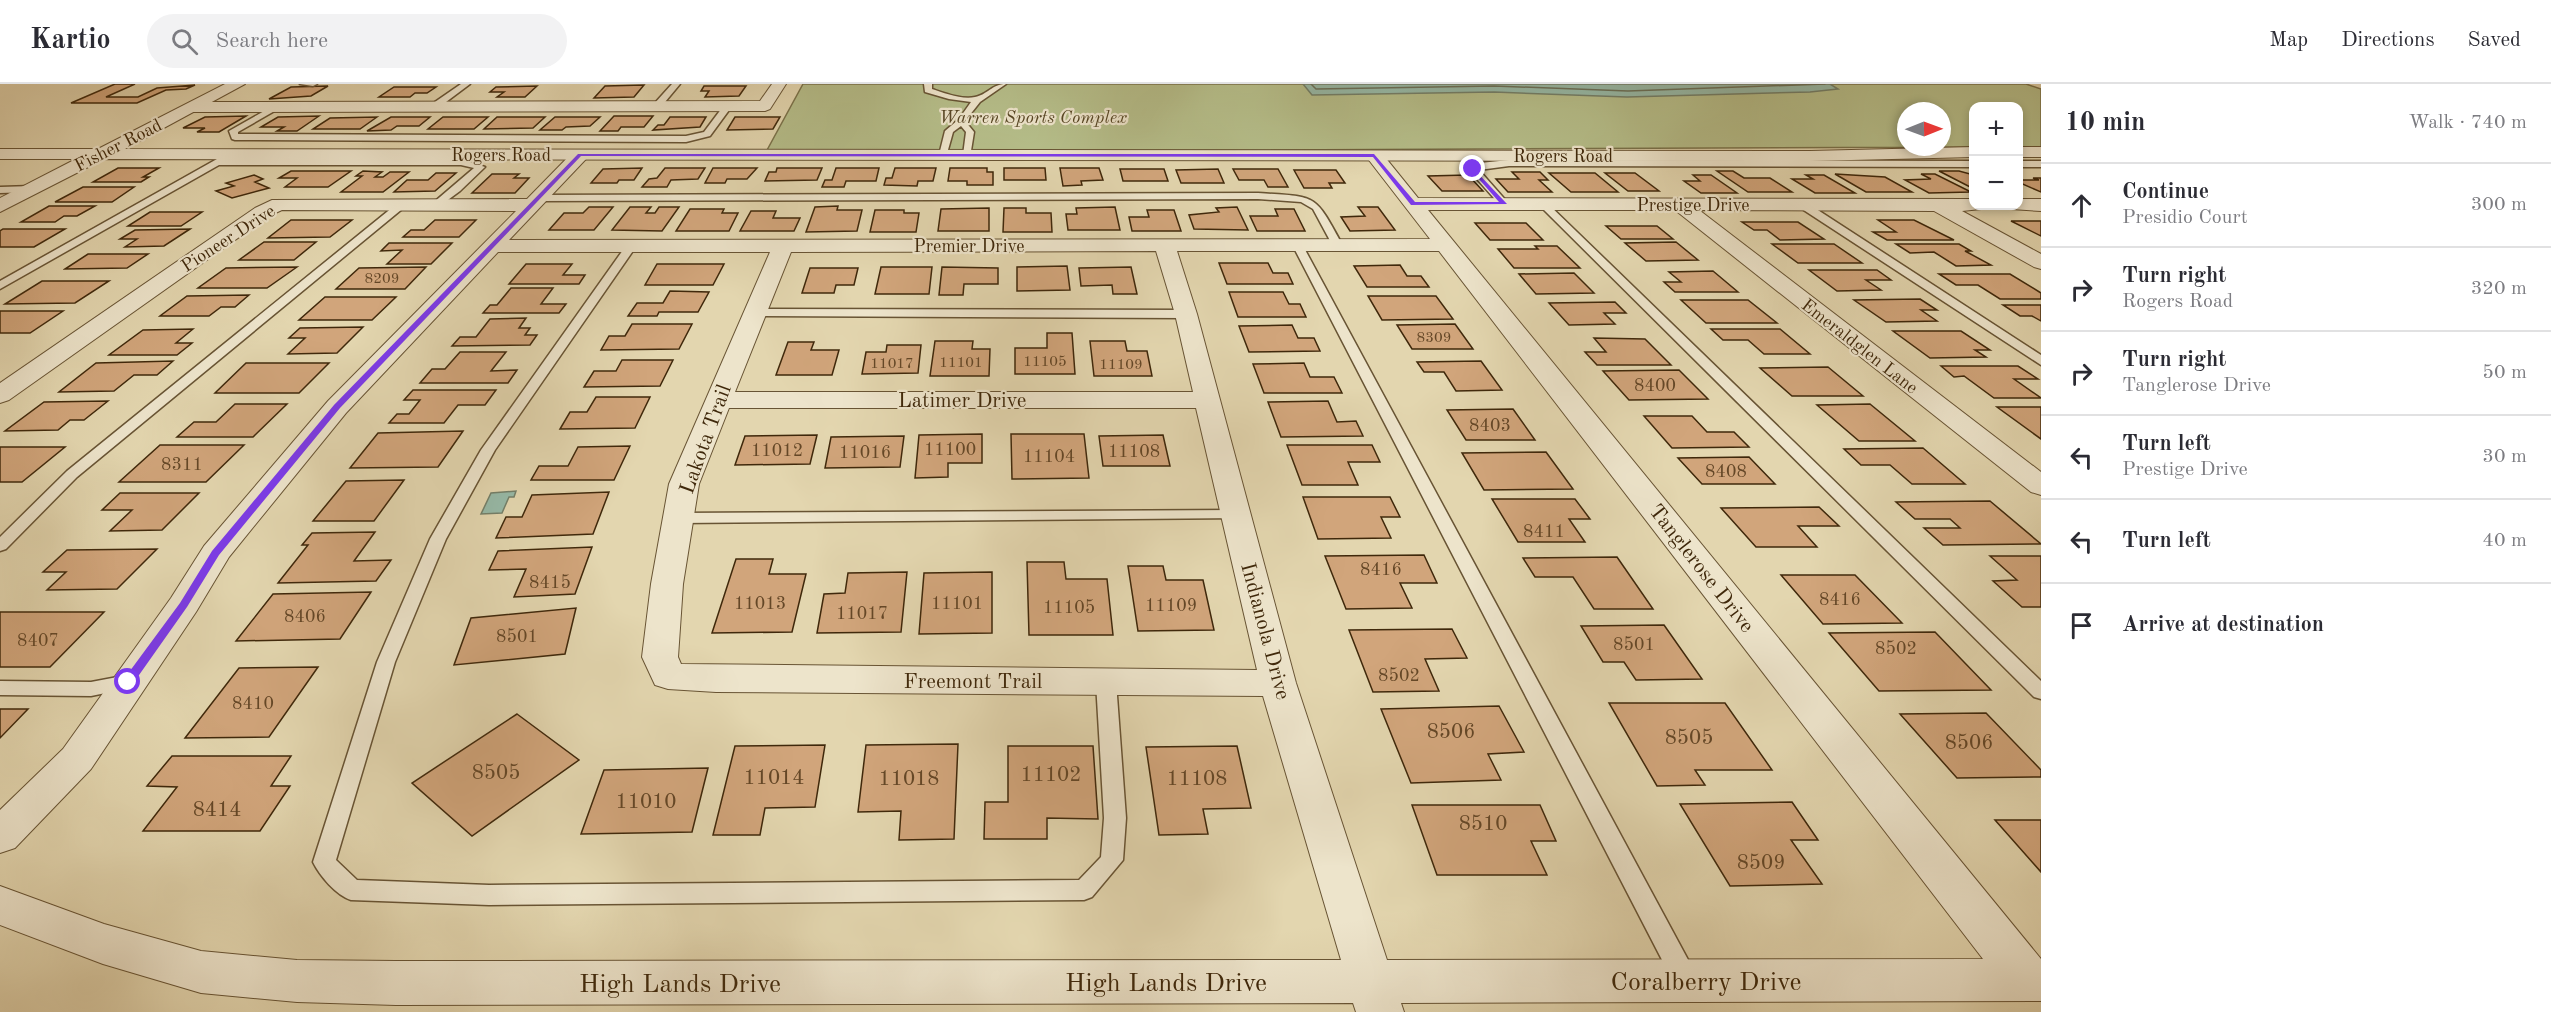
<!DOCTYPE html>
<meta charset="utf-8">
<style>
body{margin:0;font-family:"Old Standard TT",serif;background:#f2f2f3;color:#2b2b33}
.controls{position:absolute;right:18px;top:18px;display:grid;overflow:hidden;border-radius:12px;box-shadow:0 3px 9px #0003}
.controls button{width:54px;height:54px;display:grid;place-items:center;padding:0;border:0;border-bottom:2px solid #e1e1e2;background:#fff;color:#2b2b33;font:30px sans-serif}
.compass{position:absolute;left:1897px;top:18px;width:54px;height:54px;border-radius:50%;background:#fff;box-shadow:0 3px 9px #0003;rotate:89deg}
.stop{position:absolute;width:18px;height:18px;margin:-14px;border:4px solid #7c3aed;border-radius:50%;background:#fff}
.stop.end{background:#7c3aed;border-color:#fff;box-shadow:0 2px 6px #0008}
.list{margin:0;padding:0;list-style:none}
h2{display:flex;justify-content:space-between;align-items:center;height:78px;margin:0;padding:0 24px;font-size:26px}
h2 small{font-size:20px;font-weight:400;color:#7c7c81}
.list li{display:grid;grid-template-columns:39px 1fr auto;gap:18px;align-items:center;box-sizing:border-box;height:84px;padding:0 24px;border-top:2px solid #e1e1e2}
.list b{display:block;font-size:22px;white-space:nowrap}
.list p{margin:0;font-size:20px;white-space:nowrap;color:#7c7c81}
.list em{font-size:20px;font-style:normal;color:#7c7c81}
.icon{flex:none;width:33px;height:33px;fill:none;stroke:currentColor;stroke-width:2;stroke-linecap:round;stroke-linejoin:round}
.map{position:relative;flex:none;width:2041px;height:928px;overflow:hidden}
header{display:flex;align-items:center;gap:36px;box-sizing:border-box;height:84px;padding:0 30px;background:#fff;border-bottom:2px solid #e1e1e2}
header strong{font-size:28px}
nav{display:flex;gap:33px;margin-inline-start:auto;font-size:21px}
.search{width:420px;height:54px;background:#f2f2f3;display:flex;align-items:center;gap:15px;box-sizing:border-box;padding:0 21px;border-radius:33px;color:#7c7c81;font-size:22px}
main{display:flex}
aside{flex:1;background:#fff}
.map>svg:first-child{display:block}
.green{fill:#b5bd89;stroke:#7a724a;stroke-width:1.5;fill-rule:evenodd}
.water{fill:#96b9a7;stroke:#737f69;stroke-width:1.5}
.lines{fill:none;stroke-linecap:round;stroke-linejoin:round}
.shore{stroke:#6a7059;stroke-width:1.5}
.building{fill:#d1a57b;stroke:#3f280b;stroke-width:1.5}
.service-casing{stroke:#685434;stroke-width:3}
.minor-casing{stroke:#685434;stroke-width:2}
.tertiary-casing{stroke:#685434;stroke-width:2}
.service{fill:#ede4cb;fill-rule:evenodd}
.minor{fill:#ede4cb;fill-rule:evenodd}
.tertiary{fill:#ede4cb;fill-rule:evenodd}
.route{fill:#7c3aed}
.labels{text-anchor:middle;stroke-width:4.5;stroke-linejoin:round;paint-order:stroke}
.far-number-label{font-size:15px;fill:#644727}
.far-park-label{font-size:18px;font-style:italic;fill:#574624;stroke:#ede4cb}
.far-street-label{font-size:18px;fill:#3f280b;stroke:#ede4cb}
.number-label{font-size:18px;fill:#644727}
.street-label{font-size:21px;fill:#3f280b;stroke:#ede4cb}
.near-number-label{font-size:21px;fill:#644727}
.near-street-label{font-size:26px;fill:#3f280b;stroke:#ede4cb}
</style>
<header>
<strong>Kartio</strong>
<div class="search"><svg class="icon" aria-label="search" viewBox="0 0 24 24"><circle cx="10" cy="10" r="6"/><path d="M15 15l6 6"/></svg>Search here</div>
<nav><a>Map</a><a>Directions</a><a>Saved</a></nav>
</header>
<main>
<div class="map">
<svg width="2041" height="928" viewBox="0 0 2041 928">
<rect width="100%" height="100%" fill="#e3d6af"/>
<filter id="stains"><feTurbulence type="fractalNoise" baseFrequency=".00333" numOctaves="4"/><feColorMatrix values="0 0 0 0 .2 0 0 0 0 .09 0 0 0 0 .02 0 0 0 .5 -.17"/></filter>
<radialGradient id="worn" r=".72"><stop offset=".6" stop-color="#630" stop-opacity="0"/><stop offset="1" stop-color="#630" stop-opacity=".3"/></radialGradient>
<path class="green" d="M803,0h1223l15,5v58h-22l-1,-41h-44l-1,41 -1207,5zM1906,27h36v36h-36z"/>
<path class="water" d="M1303,0h527l8,5 -28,3 -183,5 -133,-5 -182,3z
M516,407l-2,6h-5l-7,16 -21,1 10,-21z"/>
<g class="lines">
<path class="shore" d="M1311,0l5,5 178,-3 134,5 197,-7"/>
</g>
<path class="building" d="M115,0h20l-29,13h32l19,-9 38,-3 -9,4 -20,1 -29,13h-66z
M644,1l-10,12 -40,1 11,-12z
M328,2l-17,10 -42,3 22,-12z
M537,2l-12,11h-28l7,-5h-14l6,-5z
M704,2h42l-7,10 -34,1 4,-6h-8z
M394,3h42l-9,6h-12l-5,4h-31z
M246,32l-27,16h-22l8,-4h-22l22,-11z
M319,32l-22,15h-20l7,-4h-23l17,-10z
M614,32h39l-9,11h-23l-3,4h-18z
M377,33l-17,12h-47l17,-11z
M391,33h39l-11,9h-22l-6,4 -24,1z
M443,33h45l-14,12h-46z
M497,33h48l-12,11 -49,1z
M555,33h45l-10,9 -24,1 -4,3h-22z
M670,33h36l-6,10 -47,3 5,-5h6z
M735,33h45l-7,12 -46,1z
M118,84h41l-16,9h6l-8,5h-48z
M642,84l-8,12h-15l-2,3h-26l12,-14z
M665,84h40l-7,11 -27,1 -4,7h-25l7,-8 8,-1z
M713,84h44l-10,11h-20l-2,4h-20z
M777,84h45l-5,12 -52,1 4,-9h7z
M836,84h43l-3,13h-30l-2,6h-22l3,-7h7z
M895,84h41l-3,13h-15l-1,5 -33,-1 2,-7h6z
M950,84h37v4h6v13h-26v-4h-19z
M1004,84h41l1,12h-42z
M1060,84h39l4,12 -22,1 1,4 -19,1z
M1120,85h44l4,12h-45z
M1218,85l6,14h-43l-5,-13z
M1233,85h45l10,18h-20l-4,-7h-25z
M1294,86h42l9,13h-16l3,5h-28z
M291,87h60l-23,16h-43l12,-9h-18z
M363,87l19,1 -7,5h8l7,-5h19l-26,20h-42l21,-16h-6z
M1717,87h16l11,7h26l22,14h-44z
M1939,87h20l15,4v14z
M1512,88h28l8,8h-9l13,12h-44l-12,-13h23z
M436,89h20l-21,18 -41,1 13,-12h21z
M1549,89h46l23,19h-47z
M1605,89h30l24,18h-31z
M492,90h27l-5,4h15l-14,15h-43z
M1835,90l50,3 27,15h-46z
M1921,90h14l36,18 -42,1 -24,-13 26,-1z
M254,91l9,4 -8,3 14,6 -37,10 -16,-7 18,-5 -8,-3z
M1468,91l15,16h-41l-14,-15z
M1693,91h18l26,18h-36l-17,-12h16z
M1806,91h18l31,18h-40l-23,-14h21z
M2033,94h8v14l-23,-10v-2h21z
M83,103h51l-22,15h-57z
M49,122h46l-18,10h-13l-9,6h-34z
M838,122l-1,4h25l-5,21 -51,1 9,-25z
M589,123h24l-19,23h-45l15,-17h19z
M630,123h21l-5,6h9l4,-6h20l-17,24 -50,-1z
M1115,123l5,23h-52l-2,-16h11l-1,-6z
M1237,123l11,23 -54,-1 -5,-14 30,-3 -3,-4z
M1358,123h20l17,23 -45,1 -9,-14 24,-1z
M989,124v23h-51l3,-22z
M1004,124h22v5h25l1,19h-49z
M690,125h34l-2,4h16l-9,18h-53z
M1275,125h19l11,22h-48l-7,-15h28z
M875,126h29v3h15l-3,19h-46z
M1147,126h27l7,21h-49l-3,-14h20z
M751,127h25l-3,7h27l-6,13h-54z
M150,128h52l-21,14h-53z
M291,136h61l-22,17 -62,1z
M435,136h41l-17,17h-56l8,-7h13z
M1878,136h36l40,20h-67l-14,-8h23z
M2011,137h30v15z
M1742,138h56l26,17 -44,1 -13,-10h-13z
M1475,139h51l17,17h-53z
M1606,142h51l16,13h-52z
M3,145h62l-31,18h-34v-16z
M190,145l-26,17 -39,1 12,-8h-17l15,-9z
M264,158h52l-22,18h-55z
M1676,158l22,18 -52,1 -21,-18z
M389,159h63l-21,21h-44l15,-14 -21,1z
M1772,160h62l28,19h-64z
M1896,160h63l12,7h-6l26,14 -35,1 -22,-14 -24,1z
M1535,162h22l23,22h-66l-16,-19h40z
M88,170h60l-21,14 -62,1z
M1219,179h49l5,10h15l5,11h-66z
M526,180h46l-9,11h22l-6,9h-70z
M657,180h67l-11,21h-68z
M1400,181l7,11h14l8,11h-62l-13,-21z
M1067,182l3,24 -53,1v-24z
M297,183l-30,21h-69l28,-20z
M426,183l-21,22h-69l23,-21z
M881,183h51l-3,27h-54z
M942,183l56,1v16h-34l-1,11h-24z
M1131,183l6,27h-24l-1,-9 -31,1 -2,-18z
M810,184h48l-4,17h-18l-2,8h-32z
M1809,186h68l14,10h-25l15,10 -44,1z
M1713,187l25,21h-63l-11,-10h17l-12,-10z
M1574,189l20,20 -58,1 -17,-20z
M1939,190h71l31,19v6h-41l-22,-14h-22z
M42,197h67l-34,22 -70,1z
M511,204h42l-12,16h25l-7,9h-76l7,-8h7z
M670,207l39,1 -11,20h-39l-2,4h-29l9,-13h26z
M1229,208h54l6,12h11l6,13h-68z
M249,211l-14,12h-14l-12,9h-49l27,-20z
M1368,212h68l17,23 -71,1z
M325,213h71l-24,23h-73z
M1920,215l17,11h-16l16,11 -51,1 -32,-22z
M1681,216h67l29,23h-71z
M1615,218l11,11h-22l11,11 -46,1 -20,-22z
M2003,221h38v16l-9,-5h-12z
M0,227h63l-33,22h-30z
M526,234l-7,10h11l-5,7h12l-7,10 -78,1 8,-9h16l14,-18z
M632,240h60l-13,25 -78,1 8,-14h16z
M1455,240l18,25h-61l-15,-24z
M1292,241l6,13h16l6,13 -71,1 -10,-26z
M363,243l-26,26 -49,1 17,-16h-16l11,-10z
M193,245l-17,14h16l-15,12h-68l34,-25z
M1711,245h69l30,25h-46l-16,-14h-25z
M1893,247h68l29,19h-15l11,7 -56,1z
M1047,249h25l3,41h-60v-26h32z
M1594,254l51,1 26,26h-74l-12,-13h21z
M935,257h38l-1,8h18l-1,27h-59z
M1090,257h35l2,10h20l5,25h-58z
M788,258h26l-3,8h28l-7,25h-56z
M887,261h34l-3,28 -56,1 4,-22h20z
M460,268h46l-15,19 26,-1 -9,13h-88l12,-14h13z
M622,276h51l-13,26 -76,1 10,-16h22z
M173,277l-16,14h-23l-20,16 -55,1 37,-29z
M1481,277l21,29 -46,1 -12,-19h-20l-7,-10z
M246,279h83l-30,30h-84z
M1304,279l6,14h24l8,16h-78l-11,-29z
M1941,282h77l20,13h-24l27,19h-47l-30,-22 -10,1z
M1828,283l35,29h-71l-32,-28z
M1679,286l29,29 -79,1 -26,-29z
M413,306h83l-11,15h-27l-14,18h-55l8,-9h12l11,-14h-16z
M596,313h54l-15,31 -75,1 10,-17h17z
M108,317l-24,19h-14l-12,10 -53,1 39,-29z
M1328,317l9,21 19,-1 7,15 -82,1 -13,-35z
M235,320h52l-34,33h-76l17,-15h22z
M1870,320l45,37h-56l-42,-36z
M1997,323h44v32z
M1513,325l22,31h-69l-19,-30z
M1644,332h48l15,16h27l15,15 -77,1z
M463,347l-25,36 -88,1 28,-35z
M982,350v29h-34v14l-33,1 4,-43z
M1011,350h73l5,44 -77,1z
M817,351l-7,29 -75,1 10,-29z
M1163,351l7,31h-67l-4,-30z
M904,352l-4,31 -75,1 6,-31z
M160,361h84l-38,37h-87z
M1287,361h85l8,17h-32l10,23h-56z
M630,362l-16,34h-83l8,-14h29l10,-19z
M0,363h65l-43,35h-22z
M1923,364l42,36h-53l-22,-19h-29l-17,-16z
M1546,368l27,37 -89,1 -22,-37z
M1749,373l26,27h-73l-24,-26z
M404,396l-30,41h-61l33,-40z
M609,408l-16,42 -97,4 10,-21h16l10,-22z
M120,409h79l-37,37 -52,1 22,-21h-30z
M1303,413h87l10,20h-19l10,21 -73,1z
M1492,415h83l15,20h-21l16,23h-67z
M1990,417l51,43 -98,1 -19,-17h36l-10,-9h-35l-19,-17z
M1819,423l20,19h-41l19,21h-61l-35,-39z
M375,448l-21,29 37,-1 -15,21 -98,2 30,-38h-6l10,-12z
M592,463l-17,47 -61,3 12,-28 -37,1 9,-19z
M157,465l-40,40 -70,1 19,-18h-23l24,-22z
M1424,471l13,28h-37l12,25 -66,1 -21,-53z
M1990,472h51v51h-19l-29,-26 24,-1z
M1617,473l36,52h-59l-21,-32h-38l-12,-19z
M736,475h37l-4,15h37l-14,58 -80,1z
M1027,478h37l2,17h41l6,56h-84z
M1128,482h35l3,14h37l11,50 -76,1z
M907,488l-6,60 -84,1 7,-39 21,-1 3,-20z
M992,488v61l-73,1 5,-61z
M1781,491h74l47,48 -79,1z
M371,508l-31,47 -104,2 37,-47z
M576,524l-11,46 -111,11 17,-47z
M0,528h104l-54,55h-50z
M1664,541l38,54 -66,1 -12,-18h-21l-22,-36z
M1452,545l15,29 -42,1 14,32 -66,1 -24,-62z
M1935,548l56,58 -112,1 -50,-58z
M318,583l-49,70 -84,1 54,-70z
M1609,619h116l47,67h-77l10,15 -48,1z
M1499,622l25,46 -36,2 13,26 -90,3 -30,-74z
M0,625h28l-28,29z
M1986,629l55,57v7l-84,1 -57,-64z
M517,630l62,46 -107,76 -60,-53z
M958,660l-4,95 -55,1 2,-29 -43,1 8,-67z
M825,661l-10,62 -50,1 -5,27h-47l22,-89z
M1008,662h85l5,73 -51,-1v21h-63l1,-37h23z
M1237,662l14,62 -48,1 5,25 -49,1 -13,-88z
M172,672h119l-20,30h19l-30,45h-117l34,-44 -30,-1z
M708,684l-16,64 -111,2 23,-64z
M1792,718l26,38h-27l31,44 -92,2 -50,-82z
M1412,721h128l16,36h-25l16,34h-110z
M1995,736h46v52z"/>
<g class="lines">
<defs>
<path id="service" d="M300,0h17l-4,2z
M461,0h9l-32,24h-6v-4z
M672,0h8l-20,24h-6v-4z
M924,0h8v5c12,4 30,11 43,8 12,-2 17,-13 31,-13l-26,18 -15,19 9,11 -4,25 -7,-2 3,-23 -5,-6 -8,6 -7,25 -7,-2 6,-24 14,-12 12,-17 -22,-3 -24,-7z
M725,20l7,2 -22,30 -24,6 -451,-2 -3,-1 -3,-8 46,-26h3v4l-40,23v2l448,2 18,-4z
M217,75h244l24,8 -25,24 -23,17 -5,-3 1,-2 41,-35 -13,-3h-242l-219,124v-8z
M1509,76l465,1v6l-465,-1 -30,4 30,34 -5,3 -3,-1 -33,-37 12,-6z
M2018,77h23v6h-23z
M0,103l32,-1 5,3 -5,3 -32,1z
M1258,109c60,4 56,0 85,53l-5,3 -4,-1 -21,-39 -12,-7 -43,-3 -720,2 -5,-3 5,-3z
M1540,118h6l495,479v18l-7,-2 -494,-491z
M398,119l9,2 -330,272 -71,72 -6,2v-14l67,-66z
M1799,119h8l234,152v10l-242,-158z
M632,158l5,3 -142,205 -49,89 -51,123 -59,198 21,20 132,5 590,-5 22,-23 3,-39 -8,-136 3,-5 7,-2 7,2 3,5 10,136 -3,42 -31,37 -8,3 -595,5 -138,-5c-15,-5 -31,-24 -38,-38l64,-200 53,-123 51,-89 147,-207z
M1298,159l5,3 390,723 3,8 -3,8 -9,3 -9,-3 -382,-739z
M755,225l431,1 6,4 -6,4 -435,-2 -2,-3z
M1237,426l6,2 2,3 -2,3 -564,5 -8,-5 8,-5z
M128,591l7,2 3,5 -3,5 -44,9 -91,-1v-14l91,1z"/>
<path id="minor" d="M772,0h14l-16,25 -5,2 -572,1 -8,-5 8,-5 567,-1z
M580,66l6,1 3,4 -3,4 -77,81 921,-1 -65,-84 3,-4h12l38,47 556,1v7h9l-2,3 -19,2 79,43v15l-7,-2 -100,-56 -235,-1 342,262v23l-10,-3 -356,-282h-247l613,749v42l-640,2 3,9h-48l-3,-9 -957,2 -99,-3 -96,-9 -98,-29 -103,-39v-39l104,38 97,27 96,9 99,1 945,-1 -78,-264 -547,-4 -48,-3 -13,-4 -13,-28 9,-73 18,-100 101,-232h-272l-152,161 -117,144 -33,55 -105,157 -76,79 -15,5v-43l63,-61 108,-151 33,-52 124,-145 188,-190 -234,-1 -13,6 -260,184 -9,3v-20l255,-175 17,-8 255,-1 47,-48zM1156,167l19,63 18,78h-458l56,-140zM1177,167h262l544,708 -596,1 -91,-277 -99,-369zM729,324h467l61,262 -576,-6 -3,-7 5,-73 16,-100z
M2018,115h23v12l-30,-2 -2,-3h9z"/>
<path id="tertiary" d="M225,0h20l-120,65 1685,2 164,-4v10l-164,4 -1706,-2 -104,53v-14l76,-39h-76v-10h98z
M2018,63h23v10h-23z"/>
</defs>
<use href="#service" class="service-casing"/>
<use href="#minor" class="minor-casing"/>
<use href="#tertiary" class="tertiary-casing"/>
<use href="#service" class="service"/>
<use href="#minor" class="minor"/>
<use href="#tertiary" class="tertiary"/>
</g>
<path class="route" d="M578,70h796l41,48h84l-28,-32 2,-2 34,36 -96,1 -38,-48 -792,-1 -241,252 -121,147 -32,52 -55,78h-8v-6l56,-76 32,-52 122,-146z"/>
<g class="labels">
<g class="far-number-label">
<text x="382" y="199">8209</text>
<text x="1434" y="258">8309</text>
<text x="1045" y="282">11105</text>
<text x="961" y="283">11101</text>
<text x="892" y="284">11017</text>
<text x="1121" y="285">11109</text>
</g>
<g class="far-park-label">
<text x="1033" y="39">Warren Sports Complex</text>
</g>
<g class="far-street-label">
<text transform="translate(118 61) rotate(-27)" y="6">Fisher Road</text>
<text x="501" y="77">Rogers Road</text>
<text x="1563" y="78">Rogers Road</text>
<text x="1693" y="127">Prestige Drive</text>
<text transform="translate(228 154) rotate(-33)" y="6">Pioneer Drive</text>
<text x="969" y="168">Premier Drive</text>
<text transform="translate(1860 262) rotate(38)" y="6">Emeraldglen Lane</text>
</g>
<g class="number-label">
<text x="1655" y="307">8400</text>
<text x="1490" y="347">8403</text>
<text x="950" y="371">11100</text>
<text x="777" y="372">11012</text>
<text x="1134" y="373">11108</text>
<text x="865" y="374">11016</text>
<text x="1049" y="378">11104</text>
<text x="182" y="386">8311</text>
<text x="1726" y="393">8408</text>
<text x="1544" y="453">8411</text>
<text x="1381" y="491">8416</text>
<text x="550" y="504">8415</text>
<text x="1840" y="521">8416</text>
<text x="760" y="525">11013</text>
<text x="957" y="525">11101</text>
<text x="1171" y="527">11109</text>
<text x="1069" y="529">11105</text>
<text x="862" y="535">11017</text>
<text x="305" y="538">8406</text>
<text x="517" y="558">8501</text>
<text x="38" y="562">8407</text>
<text x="1634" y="566">8501</text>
<text x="1896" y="570">8502</text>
<text x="1399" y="597">8502</text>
<text x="253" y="625">8410</text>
</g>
<g class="street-label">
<text x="962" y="323">Latimer Drive</text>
<text transform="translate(705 355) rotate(-70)" y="7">Lakota Trail</text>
<text transform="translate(1702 484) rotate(52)" y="7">Tanglerose Drive</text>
<text transform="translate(1266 547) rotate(75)" y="7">Indianola Drive</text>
<text x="973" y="604">Freemont Trail</text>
</g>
<g class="near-number-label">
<text x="1451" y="654">8506</text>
<text x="1689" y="660">8505</text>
<text x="1969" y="665">8506</text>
<text x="496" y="695">8505</text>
<text x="1051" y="697">11102</text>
<text x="774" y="700">11014</text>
<text x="909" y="701">11018</text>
<text x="1197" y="701">11108</text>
<text x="646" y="724">11010</text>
<text x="217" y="732">8414</text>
<text x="1483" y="746">8510</text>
<text x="1761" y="785">8509</text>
</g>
<g class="near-street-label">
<text x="1706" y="906">Coralberry Drive</text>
<text x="1166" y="907">High Lands Drive</text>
<text x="680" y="908">High Lands Drive</text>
</g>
</g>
<rect width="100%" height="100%" filter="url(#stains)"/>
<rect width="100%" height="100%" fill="url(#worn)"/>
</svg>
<div class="controls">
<button>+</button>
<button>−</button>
</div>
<svg class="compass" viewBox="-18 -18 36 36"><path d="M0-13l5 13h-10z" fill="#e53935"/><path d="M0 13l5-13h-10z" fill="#7c7c81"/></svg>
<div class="stop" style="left:128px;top:598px"></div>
<div class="stop end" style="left:1473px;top:85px"></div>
</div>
<aside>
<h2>10 min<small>Walk · 740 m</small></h2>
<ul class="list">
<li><svg class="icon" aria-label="ahead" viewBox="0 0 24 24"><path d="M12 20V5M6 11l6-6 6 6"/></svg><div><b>Continue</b><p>Presidio Court</p></div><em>300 m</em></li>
<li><svg class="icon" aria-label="right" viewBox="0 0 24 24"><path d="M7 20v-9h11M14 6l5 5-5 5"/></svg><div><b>Turn right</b><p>Rogers Road</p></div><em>320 m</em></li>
<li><svg class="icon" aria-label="right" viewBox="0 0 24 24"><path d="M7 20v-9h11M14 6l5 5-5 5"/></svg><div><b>Turn right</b><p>Tanglerose Drive</p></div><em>50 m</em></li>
<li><svg class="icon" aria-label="left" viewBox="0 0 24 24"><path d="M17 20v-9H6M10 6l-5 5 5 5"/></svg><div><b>Turn left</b><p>Prestige Drive</p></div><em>30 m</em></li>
<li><svg class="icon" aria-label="left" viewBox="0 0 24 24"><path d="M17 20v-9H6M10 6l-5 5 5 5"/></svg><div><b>Turn left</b></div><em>40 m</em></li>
<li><svg class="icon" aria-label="arrive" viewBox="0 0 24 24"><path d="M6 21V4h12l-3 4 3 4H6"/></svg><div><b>Arrive at destination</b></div></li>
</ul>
</aside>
</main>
